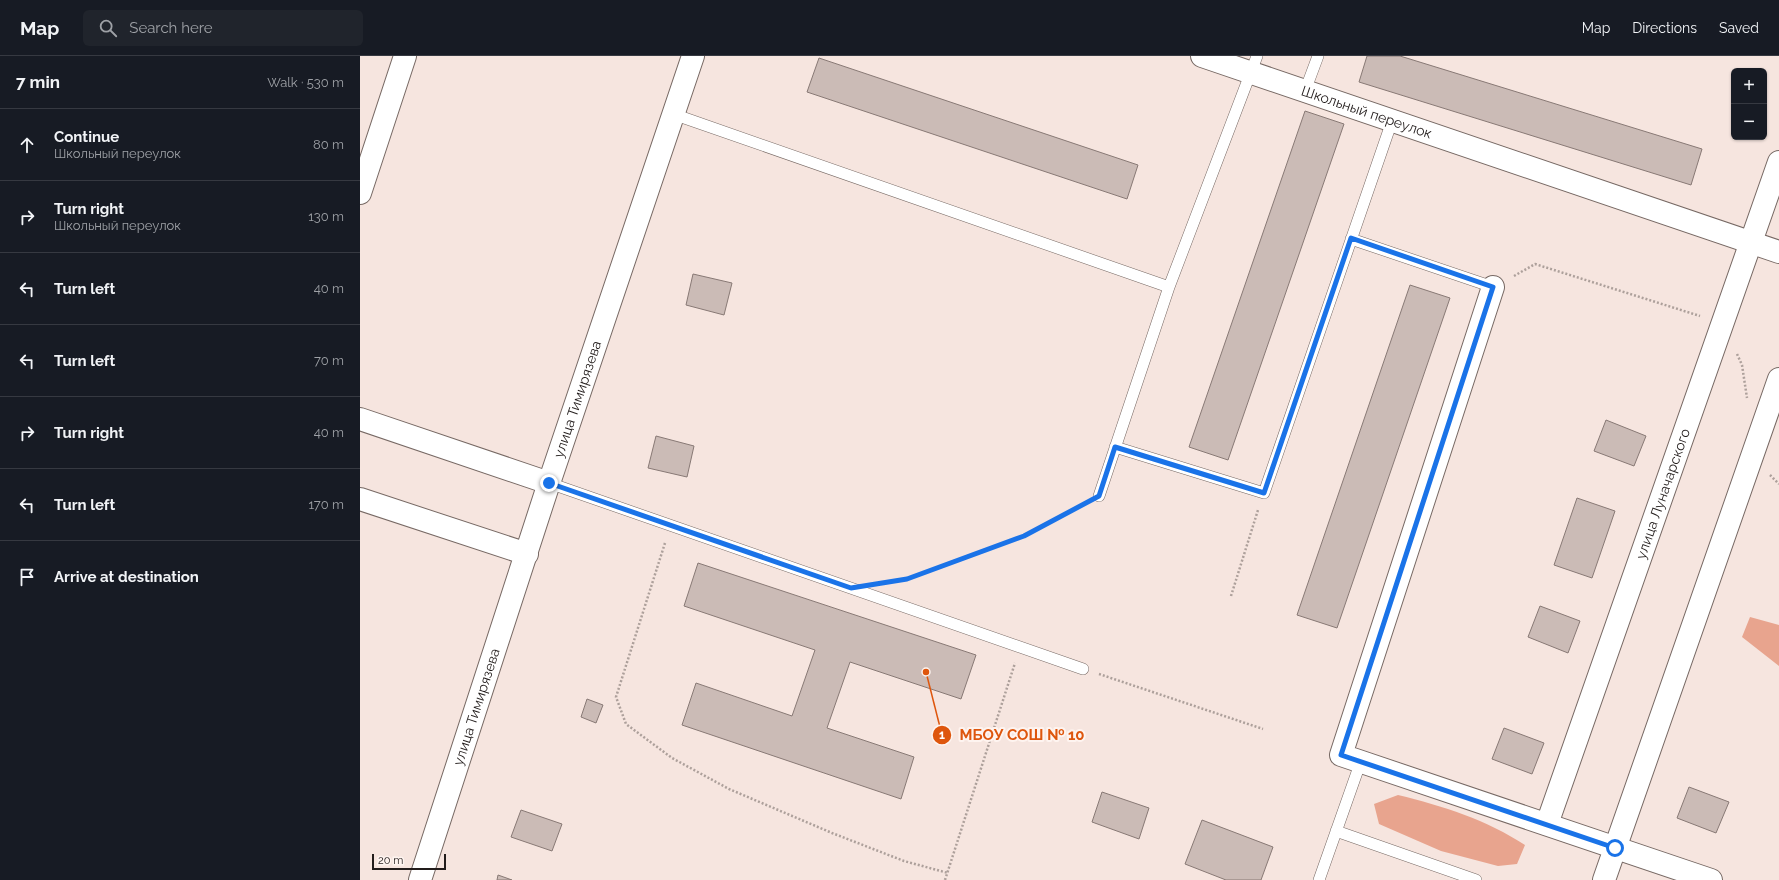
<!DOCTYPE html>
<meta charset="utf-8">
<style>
body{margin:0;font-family:Raleway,sans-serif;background:#20242c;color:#f1f3f6}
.controls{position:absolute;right:12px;top:12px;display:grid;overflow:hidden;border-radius:6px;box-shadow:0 1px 3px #0004}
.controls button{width:36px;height:36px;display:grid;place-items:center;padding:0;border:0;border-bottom:1px solid #363941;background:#171b24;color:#f1f3f6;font:20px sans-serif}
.scale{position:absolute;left:12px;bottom:10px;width:74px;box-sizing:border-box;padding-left:4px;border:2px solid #221c1b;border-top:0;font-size:11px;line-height:14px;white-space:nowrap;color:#221c1b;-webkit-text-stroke:3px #fef4f0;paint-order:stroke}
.stop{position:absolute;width:12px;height:12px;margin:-9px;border:3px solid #1a73e8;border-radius:50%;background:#fff}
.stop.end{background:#1a73e8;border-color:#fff;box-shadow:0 1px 4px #0008}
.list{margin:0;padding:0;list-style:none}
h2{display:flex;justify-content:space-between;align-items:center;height:52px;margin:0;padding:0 16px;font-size:17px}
h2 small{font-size:13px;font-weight:400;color:#9ea1a6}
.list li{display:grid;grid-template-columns:26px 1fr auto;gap:12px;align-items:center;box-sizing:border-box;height:72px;padding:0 16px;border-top:1px solid #363941}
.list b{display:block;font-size:15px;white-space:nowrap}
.list p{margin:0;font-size:13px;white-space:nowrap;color:#9ea1a6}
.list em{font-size:13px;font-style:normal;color:#9ea1a6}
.icon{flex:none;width:22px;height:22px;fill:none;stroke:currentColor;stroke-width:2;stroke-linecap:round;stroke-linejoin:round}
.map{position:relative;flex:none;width:1419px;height:824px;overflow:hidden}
header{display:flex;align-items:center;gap:24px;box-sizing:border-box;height:56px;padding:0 20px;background:#171b24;border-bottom:1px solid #363941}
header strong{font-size:19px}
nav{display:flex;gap:22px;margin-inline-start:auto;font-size:14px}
.search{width:280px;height:36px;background:#20242c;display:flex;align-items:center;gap:10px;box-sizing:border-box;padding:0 14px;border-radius:6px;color:#9ea1a6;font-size:15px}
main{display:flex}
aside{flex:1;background:#171b24}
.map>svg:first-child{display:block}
.green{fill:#e8a48e}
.building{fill:#cbbbb6;stroke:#887975}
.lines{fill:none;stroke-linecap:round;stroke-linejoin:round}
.service-casing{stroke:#776964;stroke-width:12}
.minor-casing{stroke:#776964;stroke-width:24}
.tertiary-casing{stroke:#776964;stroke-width:24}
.path{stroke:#ada09b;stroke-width:2.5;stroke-dasharray:2 2;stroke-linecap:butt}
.service{stroke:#fff;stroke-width:11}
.minor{stroke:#fff;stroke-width:22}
.tertiary{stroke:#fff;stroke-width:22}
.route{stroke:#1a73e8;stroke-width:5}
.labels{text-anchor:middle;stroke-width:4;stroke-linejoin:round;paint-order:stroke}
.street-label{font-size:14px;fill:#221c1b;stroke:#fef4f0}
.leader{fill:none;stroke:#de560d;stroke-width:1.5}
.callout-dot{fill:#de560d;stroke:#fef4f0;stroke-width:1.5}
.mark-label{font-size:12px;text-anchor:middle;font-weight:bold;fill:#fff}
.callout-label{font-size:15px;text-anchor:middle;font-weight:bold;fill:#de560d;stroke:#fef4f0;stroke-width:4;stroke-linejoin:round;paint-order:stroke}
</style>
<header>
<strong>Map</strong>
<div class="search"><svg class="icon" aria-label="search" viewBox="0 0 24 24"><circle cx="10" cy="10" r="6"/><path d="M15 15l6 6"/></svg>Search here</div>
<nav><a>Map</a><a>Directions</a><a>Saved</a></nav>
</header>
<main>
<aside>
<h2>7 min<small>Walk · 530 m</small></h2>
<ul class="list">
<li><svg class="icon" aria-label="ahead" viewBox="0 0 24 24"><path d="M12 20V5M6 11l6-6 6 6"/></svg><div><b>Continue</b><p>Школьный переулок</p></div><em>80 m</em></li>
<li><svg class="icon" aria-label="right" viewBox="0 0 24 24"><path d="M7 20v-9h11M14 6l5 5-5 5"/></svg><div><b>Turn right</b><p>Школьный переулок</p></div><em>130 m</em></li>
<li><svg class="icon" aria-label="left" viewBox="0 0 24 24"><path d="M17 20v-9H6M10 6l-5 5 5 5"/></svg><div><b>Turn left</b></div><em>40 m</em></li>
<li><svg class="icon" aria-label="left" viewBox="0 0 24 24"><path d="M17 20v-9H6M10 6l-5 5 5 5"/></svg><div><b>Turn left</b></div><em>70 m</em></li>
<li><svg class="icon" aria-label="right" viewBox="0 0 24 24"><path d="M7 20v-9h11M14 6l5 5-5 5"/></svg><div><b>Turn right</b></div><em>40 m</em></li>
<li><svg class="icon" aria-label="left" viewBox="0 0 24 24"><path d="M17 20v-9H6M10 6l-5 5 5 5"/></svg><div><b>Turn left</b></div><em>170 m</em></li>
<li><svg class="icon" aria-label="arrive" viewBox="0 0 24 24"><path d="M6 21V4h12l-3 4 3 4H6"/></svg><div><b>Arrive at destination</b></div></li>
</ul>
</aside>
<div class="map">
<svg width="1419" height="824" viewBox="0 0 1419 824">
<rect width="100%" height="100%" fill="#f6e5df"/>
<path class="green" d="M1390,561l29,8v41l-37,-29z
M1038,739c45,11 89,25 127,50l-8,19 -19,2 -57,-15 -62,-27 -5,-20z"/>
<path class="building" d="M1007,0h33l302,93 -11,36 -332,-103z
M459,2l319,107 -11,34 -320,-107z
M945,55l39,13 -116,336 -39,-13z
M333,218l39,9 -8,32 -38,-10z
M1050,229l40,13 -113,330 -40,-13z
M1246,364l40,16 -12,30 -40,-15z
M296,380l38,10 -7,31 -39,-9z
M1217,442l38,13 -23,67 -38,-13z
M338,507l278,92 -15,44 -111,-37 -23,66 87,29 -13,42 -219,-74 14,-42 96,33 23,-66 -131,-44z
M1180,550l40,15 -12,32 -40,-16z
M227,643l16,6 -7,18 -15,-6z
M1144,672l40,15 -12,31 -40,-15z
M1329,731l40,15 -13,31 -39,-15z
M742,736l47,16 -10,31 -47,-17z
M161,754l41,14 -10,27 -41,-14z
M842,764l71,27 -12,33h-35l-41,-16z
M138,819l14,5h-15z"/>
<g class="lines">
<defs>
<path id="service" d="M945,35l13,-35
M313,58l496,173
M991,183l142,48
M755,391l149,46 128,-372
M189,427l534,186
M739,440l70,-209 88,-231
M976,775l140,49
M959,824l42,-119"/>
<g id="minor">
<path id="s1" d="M842,0l577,196"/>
<path d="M0,137l45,-137"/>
<path d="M1133,231l-152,468 370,125"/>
<path d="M0,363l189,64"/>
<path d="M0,443l167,55"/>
<path id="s2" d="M1187,768l232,-662"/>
<path d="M1244,824l175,-501"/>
</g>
<g id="tertiary">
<path id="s3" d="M60,824l129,-397 144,-427"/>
</g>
</defs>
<use href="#service" class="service-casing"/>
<use href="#minor" class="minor-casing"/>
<use href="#tertiary" class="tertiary-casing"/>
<path class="path" d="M1154,220l21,-12 165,52
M1377,298l5,11 5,33
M1410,419l9,9
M305,487l-49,154 10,27 46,34 57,31 103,44 72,28 44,12
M529,526l18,-3 117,-43 59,-31
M871,540l27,-86
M739,618l164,55
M585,824l70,-217"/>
<use href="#service" class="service"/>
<use href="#minor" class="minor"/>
<use href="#tertiary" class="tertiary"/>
</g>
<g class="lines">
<path class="route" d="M189,427l302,105 56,-9 117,-43 75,-40 16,-49 149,46 87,-255 142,49 -152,468 274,93"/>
</g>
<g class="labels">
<g class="street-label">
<text dy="5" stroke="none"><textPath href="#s1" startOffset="174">Школьный переулок</textPath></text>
<text dy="5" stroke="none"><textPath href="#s3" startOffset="506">улица Тимирязева</textPath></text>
<text dy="5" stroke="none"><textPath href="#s2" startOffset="350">улица Луначарского</textPath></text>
<text dy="5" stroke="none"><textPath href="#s3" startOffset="182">улица Тимирязева</textPath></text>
</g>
</g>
<path class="leader" d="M566 616L582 679"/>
<g class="callout-dot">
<circle cx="566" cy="616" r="4"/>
<circle cx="582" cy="679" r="10"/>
</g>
<g class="mark-label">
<text x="582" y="683">1</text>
</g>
<g class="callout-label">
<text x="662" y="684">МБОУ СОШ № 10</text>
</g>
</svg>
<div class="controls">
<button>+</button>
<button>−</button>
</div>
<div class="scale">20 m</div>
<div class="stop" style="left:1255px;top:792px"></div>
<div class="stop end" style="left:189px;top:427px"></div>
</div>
</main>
